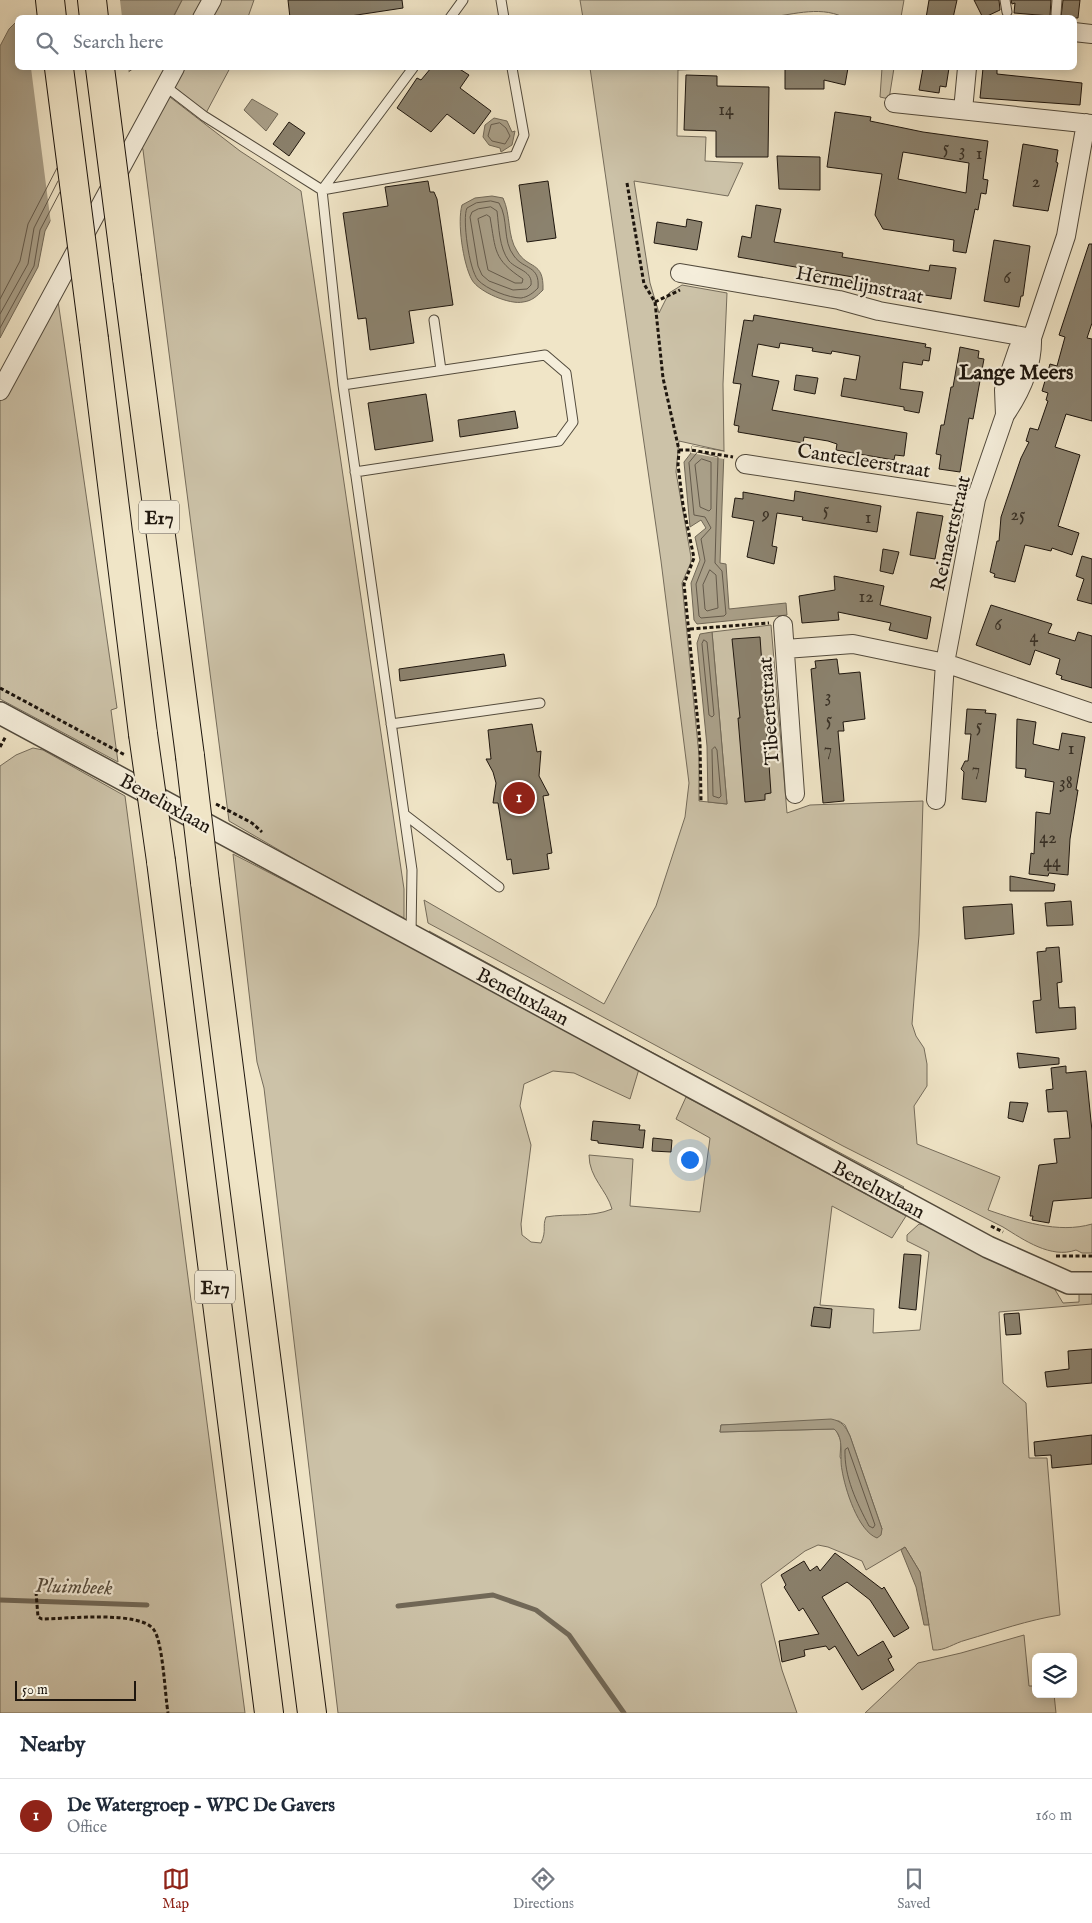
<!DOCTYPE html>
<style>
body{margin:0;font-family:"IM FELL English",serif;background:#f6f6f7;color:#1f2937}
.controls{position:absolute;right:15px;bottom:15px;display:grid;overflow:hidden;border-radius:8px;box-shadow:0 2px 12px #0003}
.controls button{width:45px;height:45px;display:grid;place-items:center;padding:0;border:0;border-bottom:1px solid #e0e1e3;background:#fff;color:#1f2937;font:25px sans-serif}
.scale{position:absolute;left:15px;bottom:12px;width:121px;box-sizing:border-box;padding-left:5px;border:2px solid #1e160e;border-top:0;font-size:14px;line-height:18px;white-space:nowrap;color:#1e160e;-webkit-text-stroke:4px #f5eedb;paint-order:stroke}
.you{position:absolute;left:689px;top:1159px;width:18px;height:18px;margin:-12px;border:4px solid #fff;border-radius:50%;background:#1a73e8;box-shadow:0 0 0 8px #1a73e833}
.badge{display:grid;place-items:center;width:32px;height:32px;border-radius:50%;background:#8f2418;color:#fff;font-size:16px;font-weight:700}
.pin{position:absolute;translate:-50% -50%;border:2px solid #fff;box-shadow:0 1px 5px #0006}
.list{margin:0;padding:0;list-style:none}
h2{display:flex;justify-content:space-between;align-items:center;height:65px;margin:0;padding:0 20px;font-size:21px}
h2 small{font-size:16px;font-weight:400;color:#747a83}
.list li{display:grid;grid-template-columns:32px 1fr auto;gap:15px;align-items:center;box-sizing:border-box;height:75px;padding:0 20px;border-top:1px solid #e0e1e3}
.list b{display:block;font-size:19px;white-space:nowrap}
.list p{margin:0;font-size:16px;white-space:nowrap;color:#747a83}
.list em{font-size:16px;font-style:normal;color:#747a83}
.icon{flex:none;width:28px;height:28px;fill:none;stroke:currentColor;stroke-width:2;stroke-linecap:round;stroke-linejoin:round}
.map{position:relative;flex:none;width:1092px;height:1713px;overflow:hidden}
.search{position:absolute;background:#fff;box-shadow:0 2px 12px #0003;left:15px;right:15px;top:15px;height:55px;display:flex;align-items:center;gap:12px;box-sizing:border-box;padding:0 18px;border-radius:8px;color:#747a83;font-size:19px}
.sheet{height:140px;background:#fff}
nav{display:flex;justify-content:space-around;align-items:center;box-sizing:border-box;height:70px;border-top:1px solid #e0e1e3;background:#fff;font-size:14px;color:#747a83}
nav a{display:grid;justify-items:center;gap:2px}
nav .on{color:#8f2418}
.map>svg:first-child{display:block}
.green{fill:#ccc2a8;stroke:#756c5b;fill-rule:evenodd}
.water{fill:#a99f88;stroke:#716857}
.pier{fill:#f0e5c7}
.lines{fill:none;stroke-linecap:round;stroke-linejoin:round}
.shore{stroke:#645a4b;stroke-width:1}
.stream{stroke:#716857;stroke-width:5}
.building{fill:#8b826e;stroke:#1e160e;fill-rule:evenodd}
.service-casing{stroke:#524a3c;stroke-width:11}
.minor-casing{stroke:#524a3c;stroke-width:20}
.tertiary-casing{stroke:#524a3c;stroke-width:24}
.motorway-casing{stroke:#1e160e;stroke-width:30}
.path{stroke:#1e160e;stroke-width:3;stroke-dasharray:4 2.5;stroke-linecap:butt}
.service{stroke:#f5eedb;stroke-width:9}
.minor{stroke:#f5eedb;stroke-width:18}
.tertiary{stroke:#f5eedb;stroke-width:21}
.motorway{stroke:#f0e5c7;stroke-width:28}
.motorway-bridge-casing{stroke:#1e160e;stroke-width:30;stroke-linecap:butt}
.motorway-bridge{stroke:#f0e5c7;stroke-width:28}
.labels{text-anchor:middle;stroke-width:4.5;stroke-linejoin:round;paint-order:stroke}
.number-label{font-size:18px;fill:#393126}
.shield{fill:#f5eedb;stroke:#5e574c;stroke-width:1}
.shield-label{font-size:19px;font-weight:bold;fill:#1e160e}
.street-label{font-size:20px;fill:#1e160e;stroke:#f5eedb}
.neighbourhood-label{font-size:21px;font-weight:bold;fill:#1e160e;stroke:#f5eedb}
.water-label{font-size:21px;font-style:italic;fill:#564d3f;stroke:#f5eedb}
</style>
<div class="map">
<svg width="1092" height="1713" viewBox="0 0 1092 1713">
<rect width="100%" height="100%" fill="#f0e5c7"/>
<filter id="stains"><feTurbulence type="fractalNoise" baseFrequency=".004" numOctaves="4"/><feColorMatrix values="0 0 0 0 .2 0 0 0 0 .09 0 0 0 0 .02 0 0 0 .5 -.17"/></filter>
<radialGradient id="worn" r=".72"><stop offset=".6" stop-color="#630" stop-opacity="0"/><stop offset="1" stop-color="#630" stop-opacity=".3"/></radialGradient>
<path class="green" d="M182,0h24l-9,17 -24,1z
M216,0h38l-6,17 -41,1z
M580,0h324l-3,17h-58c-25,-12 -54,-1 -80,1 -60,2 -120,0 -180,0z
M181,68h49l-24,45 -34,-28z
M590,68h148l-60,2 -1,66 29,1 -1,24 38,2 -15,33 -94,-15 16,102 9,30 10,-20 13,-8 45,8 -4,91 1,67 -45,-10 -3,31 15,85v5l-9,21 17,172v46l28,3 -15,-172 59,-7 16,188 23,-8 113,-4 -4,134 -7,89 4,12 8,12 3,16v22l-13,20 3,38 83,33 -12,33c32,11 70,24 104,14v29h-10l-6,-3c-25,9 -52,-10 -73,-23l-160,-81 -415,-223 -4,-23 180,104 52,-98 29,-89 4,-34 -28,-222z
M882,68h12l-5,31 -9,-2z
M166,94l74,57 61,40 103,698v29l-94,-50 -81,-47 -86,-671 -4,-14z
M57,294l60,414 -6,2 7,52 -118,-63v-300z
M33,748l10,2 82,46 120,917h-245v-947l16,-11z
M233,854l95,49 311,166 -9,30 -56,-26 -21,-2 -29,13 -4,22 11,39 -10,79 1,11 9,7 10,1c6,-13 1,-16 5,-26 22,-4 45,1 66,-8 -5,-19 -23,-31 -23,-54l44,4 -3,47 70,6 10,-74 -34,-19 10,-22 220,119 -14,22 -60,-32 -12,99 54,4 -1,24 47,-3 9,-78 -22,-11v-6l12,-11 6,1 90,47 39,16 9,15 16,-1v-14l13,-1v17l-93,8 4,71 23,20 3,55h18l13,157c-32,5 -63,16 -94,25 -12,3 -21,11 -33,10l-13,-78 -15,-25 -39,23 -4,-9 -34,-14 -10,-2 -13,6 -44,33 21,86 15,43h-459l-74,-625 -7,-26zM839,1421l6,4 5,11 32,93 -42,-72 1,-16 -4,-9 -3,-3 -114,3 1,-7z
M429,931l163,89 -4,5 -159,-86z
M616,1033l288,154 -5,5 -285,-154z
M1024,1635l5,51h7v8h18l2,19h-191l53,-50 43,-10z"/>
<path class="water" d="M41,0h141l-9,17 -151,1z
M17,21l1,47h116l-7,5 -82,158 -7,36 -38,71v-292l9,-17z
M252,99l26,15 -12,17 -22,-21z
M494,118l13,3 5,11 3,-1 -3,14 -11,7 -1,-4 -11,-3 -6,-8 2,-12z
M492,196l11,2c8,17 4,38 14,53 11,19 27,9 26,39 -6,6 -11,11 -20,12 -13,3 -44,-10 -51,-22 -9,-16 -15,-58 -10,-75l13,-7z
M692,446l32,5 -4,112 6,1 3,45 57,-6 1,12 -90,9 -3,-4 -3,-37 9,-23 -5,-23 11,-9 -5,-8 -11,7 -6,-65 7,-9z
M712,632l15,172 -19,-2 -1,-56 -10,-103 3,-9z
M831,1419c11,2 14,7 19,17l32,93 -1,6 -4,3c-19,-7 -32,-49 -35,-68 -3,-13 3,-32 -8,-41l-114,3 1,-7z
M905,1547l15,25 9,53h-5l-8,-38 -15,-37z"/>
<path class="pier" d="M37,0h83l2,17 -98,1v-6z
M31,68h97l1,6 -78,150z
M692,446l33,6 -1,7 -33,-6z"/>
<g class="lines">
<path class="shore" d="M500,123l6,5 4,8 -5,8 -13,-3 -4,-5 3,-11z
M491,201l8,2c10,16 3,38 15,53 10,14 26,9 24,32 -5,5 -10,9 -17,10 -12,0 -35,-9 -43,-18 -9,-10 -16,-62 -11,-72l9,-5z
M491,207l6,4c2,16 2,37 12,50 8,9 24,10 22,24l-4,4 -14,1 -24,-9 -7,-6 -4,-9 -8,-49 2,-5 6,-3z
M487,215l3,2c6,34 3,42 33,62l-1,4h-7l-27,-13 -10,-51z
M0,299l20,-38 8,-37 29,-56
M0,314l28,-50 6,-36 24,-47
M0,328l34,-62 6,-36 20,-38
M698,452l20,5 -3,106 7,8 4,43 -2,2 -23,2 -2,-2 -3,-32 9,-23 -4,-22 10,-11 -6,-11 -11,-2 -5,-52z
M702,459l9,3v47l-2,2 -9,-4 -5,-42z
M710,570l6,5 2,33 -11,3 -2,-2 -2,-24z
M704,640l3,2 7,73 -2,2 -3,-2 -7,-71z
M715,747l2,3 4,46 -2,2 -6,-2 -1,-46z
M848,1448l27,77 -2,3 -4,-2c-12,-23 -25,-49 -24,-76z"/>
<path class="stream" d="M0,1600l147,5
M398,1606l95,-11 43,15 33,25 55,78"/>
</g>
<path class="building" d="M288,0h114l1,8 -66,10h-47z
M929,0h28l-4,18h-27z
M974,0h25l1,10 -17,8z
M1011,0h40l-1,16 -36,-3 1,-10 -3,1z
M1063,0h17l-2,18 -17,-1z
M431,68h27l11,7 -9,13 31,23 -17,23 -27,-20 -16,18 -34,-24 20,-30 4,2z
M785,68h63l-3,17 -21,-5v9h-39z
M923,68h26l-3,19 -6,-1 -1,7 -20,-3z
M983,68l14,1v5l85,9 -2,22 -100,-7z
M686,75l31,1v10l52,1 -1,70h-52v-26l-32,-1z
M835,112l36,5 -1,4 53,11 65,9 -5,38 5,1 -2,14 -5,-1 -3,17 -3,-1 -9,44 -13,-2 1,-11 -71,-11 -8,-14 7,-41 -55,-7zM903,152l66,11 -3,30 -68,-14z
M289,122l16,11 -16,23 -16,-12z
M1023,144l35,6 -2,12 2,1 -10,48 -35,-5z
M777,156l43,1v33l-41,-1z
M428,181l2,11h4l3,7 16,106 -44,6 5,32 -44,7 -4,-32 -8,1 -15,-106 45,-7 -3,-19z
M548,181l8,57 -29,4 -8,-57z
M756,205l25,4 -7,33 69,11 -1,4 87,14 1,-6 26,3 -5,31 -98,-15v-7l-115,-20 4,-21 9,2z
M687,219l15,3 -5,28 -43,-7 3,-21 29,5z
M994,240l36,6 -7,50h-2l-2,11 -35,-6z
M1089,244h3v79l-5,15 5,1v82l-26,-7 -11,33 25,8 -22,71 21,7 -7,22 -20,-7 -1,3 -26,-6 -10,37 -21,-5 1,-3 -5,-2 7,-31h2l2,-24 20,-59 8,-16 -3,-1 4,-13 8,2 10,-29 -2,-1 2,-7 -6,-2 8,-27 7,2 8,-29 -6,-2z
M754,315l172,29 -1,3 6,1 -2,13 -6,-1 -1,5 -19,-3 -3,27 23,3 -4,21 -15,-3v-3l-63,-11 3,-18 12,2 4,-24 -28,-5 -1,3 -19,-3 1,-3 -33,-5 -1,5 -21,-4 -6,32 27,5 -7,29 135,23 -3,23 -9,-1 -1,5 -58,-10 1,-6 -9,-3 -24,-4 -1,6 -65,-11 1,-6 -5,-1 7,-41 -8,-1 11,-63 9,1z
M960,347l19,4 -1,7 6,1 -11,60 -4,-1 -9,54 -21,-3 2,-14 -5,-1 5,-29h3l7,-38h2z
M796,375l22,3 -3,16 -21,-4z
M426,394l7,47 -58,9 -7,-47z
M515,411l3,17 -58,9 -2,-17z
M795,491l86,15 -4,26 -75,-12 1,-3 -26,-4 -5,33 5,1 -3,17 -27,-7 7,-36 -22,-4 3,-19 8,1v-7l51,9z
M917,512l26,4 -8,43 -25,-4z
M883,549l16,3 -6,22 -13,-3z
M1082,556l10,3v45l-15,-4 7,-21 -8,-3z
M834,576l50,10 -4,19 51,12 -4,22 -38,-9 2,-7 -53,-11 1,8 -37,3 -3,-27 36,-6z
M991,605l61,19 -4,9 27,8 3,-9 14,4v52l-31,-9 1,-3 -6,-2 4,-15 -25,-9 -5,15 -54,-20z
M760,637l11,156 -6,1v6l-20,2 -7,-84h2l-8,-79z
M504,654l2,12 -106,15 -1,-12z
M837,659l2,15 21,-2 5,47 -22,3 1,9h-6l6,70 -21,2 -12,-134 5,-1 -1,-7z
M967,709l19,1 -1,3 11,1 -10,88 -24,-3 2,-27 -3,-3 4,-8h3l3,-27h-6z
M1017,719l19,3 -3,22 26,6 3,-17 23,4 -9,53h2l-8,49 -2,36 -19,-2 -1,3 -19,-2 2,-21 3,1 2,-42 14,2 4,-32 -29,-5 1,-8 -10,-1z
M532,724l5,28 4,-1 -2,25 10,19 -6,1 9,57 -5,1 2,15 -36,5 -2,-15 -4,1 -9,-57h-5l3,-20 -3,-11 -7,-13h5l-3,-29z
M1010,876l45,8 -1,7h-44z
M1071,901l2,24 -26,1 -2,-23z
M1012,904l2,30 -49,5 -2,-32z
M1059,947l3,35 -5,1 2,25 16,-1 1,22 -40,4 -3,-32 8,-1 -4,-48 9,-1v-3z
M1017,1053l42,5v6l-40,4z
M1066,1066v7l20,-2 6,60v67l-39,3 -4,22 -17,-3 1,-4h-3l9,-51 18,-2 -3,-24 16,-1 -3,-27 -19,1 -2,-22 7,-1 -2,-21z
M1010,1102l18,1 -5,19 -15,-4z
M593,1121l47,4 -1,5h6l-2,18 -45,-5v-2l-7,-1z
M653,1138l19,2 -1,12 -19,-1z
M904,1254l17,1 -5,55 -17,-2z
M814,1307l18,2 -2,19 -19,-2z
M1019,1313l2,21 -15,1 -2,-21z
M1092,1349v34l-45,4 -2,-15 24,-3 -1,-18z
M1092,1435v29l-40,4 -1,-13 -16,1 -1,-14z
M835,1553l47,36 2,-2 25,41 -15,9 -24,-37 -23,-18 -25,15 36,59 25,-15 9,16 -4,2 6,11 -32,20 -27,-44 -6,4 -3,-4 -22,4 1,6 -23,6 -3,-21 40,-7 -16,-26 -4,3 -15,-24 2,-2 -5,-10 23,-14 6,10 7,-5 3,5z"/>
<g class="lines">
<defs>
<path id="service" d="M501,0l3,18
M1005,0l2,12
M1056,14l1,-14
M450,18l13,-18
M165,86l39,30 118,74 193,-34 9,-21 -12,-67
M434,320l7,50
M343,385l202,-30 21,18 7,49 -14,19 -204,31
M391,724l149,-21
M404,814l95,73
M411,934l1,-64 -69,-485 -21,-195 91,-122"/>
<path id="minor" d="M202,18l10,-18
M1074,32l18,2
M894,103l198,21
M963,110l4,-42
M680,273l159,27 40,11 153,27c1,27 -12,55 -27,77
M0,391l175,-323
M745,464l231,35
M783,625l12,169
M785,649l68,-5 92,19 147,50
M936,800l9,-137 31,-164 29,-84 -1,-25 14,-41 14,-11 34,-102 20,-113"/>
<path id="tertiary" d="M0,713l988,534 81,36h23"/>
<path id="motorway" d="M50,0l2,18
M92,0l2,18
M127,278l63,478
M94,339l49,395
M161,861l108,852
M205,882l107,831"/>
</defs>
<use href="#service" class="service-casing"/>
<use href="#minor" class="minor-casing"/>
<use href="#tertiary" class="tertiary-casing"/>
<use href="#motorway" class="motorway-casing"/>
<path class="path" d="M627,183l17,101 11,18 8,76 16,72 -1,15 5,40 11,53 -10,26 16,159 1,58
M655,302l25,-12
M679,450h12l42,7
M690,629l79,-6
M0,688l125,67
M0,747l6,-11
M216,804l36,19 10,9
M991,1226l12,6
M1056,1256h36
M36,1592l2,25 4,2c23,0 99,-9 112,11 9,13 11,65 14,83"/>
<use href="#service" class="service"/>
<use href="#minor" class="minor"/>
<use href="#tertiary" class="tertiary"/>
<use href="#motorway" class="motorway"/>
<defs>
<path id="motorway-bridge" d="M59,68l35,271
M100,68l27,210
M143,734l18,127
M190,756l15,126"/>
</defs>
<use href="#motorway-bridge" class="motorway-bridge-casing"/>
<use href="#motorway-bridge" class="motorway-bridge"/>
</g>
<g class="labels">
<g class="number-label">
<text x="726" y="115">14</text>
<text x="946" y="153">5</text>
<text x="962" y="156">3</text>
<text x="979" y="159">1</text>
<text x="1036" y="187">2</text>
<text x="1007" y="283">6</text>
<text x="826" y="515">5</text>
<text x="766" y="519">9</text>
<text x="1018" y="520">25</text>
<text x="868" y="523">1</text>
<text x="866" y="602">12</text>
<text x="998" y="630">6</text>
<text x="1034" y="642">4</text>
<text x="828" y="702">3</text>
<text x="829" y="725">5</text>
<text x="979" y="731">5</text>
<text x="1071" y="754">1</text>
<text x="828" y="755">7</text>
<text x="976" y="775">7</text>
<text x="1066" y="788">38</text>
<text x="1048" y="843">42</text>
<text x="1052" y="867">44</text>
</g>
<g class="shield">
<rect x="139" y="500.5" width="40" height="33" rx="4"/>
<rect x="195" y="1270.5" width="40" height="33" rx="4"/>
</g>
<g class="shield-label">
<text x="159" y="524">E17</text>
<text x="215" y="1294">E17</text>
</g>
<g class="street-label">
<text transform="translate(860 284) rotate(11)" y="7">Hermelijnstraat</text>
<text transform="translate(864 460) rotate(9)" y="7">Cantecleerstraat</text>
<text transform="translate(950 533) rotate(-77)" y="7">Reinaertstraat</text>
<text transform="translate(768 711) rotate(-94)" y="7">Tibeertstraat</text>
<text transform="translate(166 803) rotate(29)" y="7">Beneluxlaan</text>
<text transform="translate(523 996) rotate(28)" y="7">Beneluxlaan</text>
<text transform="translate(879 1189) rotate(28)" y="7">Beneluxlaan</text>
</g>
<g class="neighbourhood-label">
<text x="1016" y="379">Lange Meers</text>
</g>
<g class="water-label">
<text transform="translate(74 1586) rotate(2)" y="7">Pluimbeek</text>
</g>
</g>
<rect width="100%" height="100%" filter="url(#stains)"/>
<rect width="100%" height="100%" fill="url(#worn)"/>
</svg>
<div class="controls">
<button><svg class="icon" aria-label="layers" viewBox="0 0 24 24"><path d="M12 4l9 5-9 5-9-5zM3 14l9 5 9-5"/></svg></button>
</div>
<div class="scale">50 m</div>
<div class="you"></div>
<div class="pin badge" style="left:519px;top:798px">1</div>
<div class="search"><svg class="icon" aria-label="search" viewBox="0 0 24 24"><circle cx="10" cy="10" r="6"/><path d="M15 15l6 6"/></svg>Search here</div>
</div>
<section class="sheet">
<h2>Nearby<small></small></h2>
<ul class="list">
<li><span class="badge">1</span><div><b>De Watergroep - WPC De Gavers</b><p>Office</p></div><em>160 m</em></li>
</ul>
</section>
<nav>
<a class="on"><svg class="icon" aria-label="map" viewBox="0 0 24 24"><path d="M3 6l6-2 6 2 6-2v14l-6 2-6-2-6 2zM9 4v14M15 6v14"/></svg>Map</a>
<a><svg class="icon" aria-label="directions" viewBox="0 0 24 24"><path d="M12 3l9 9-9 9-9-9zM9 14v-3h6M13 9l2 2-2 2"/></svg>Directions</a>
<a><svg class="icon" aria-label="saved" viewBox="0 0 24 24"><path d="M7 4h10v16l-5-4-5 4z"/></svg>Saved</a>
</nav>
